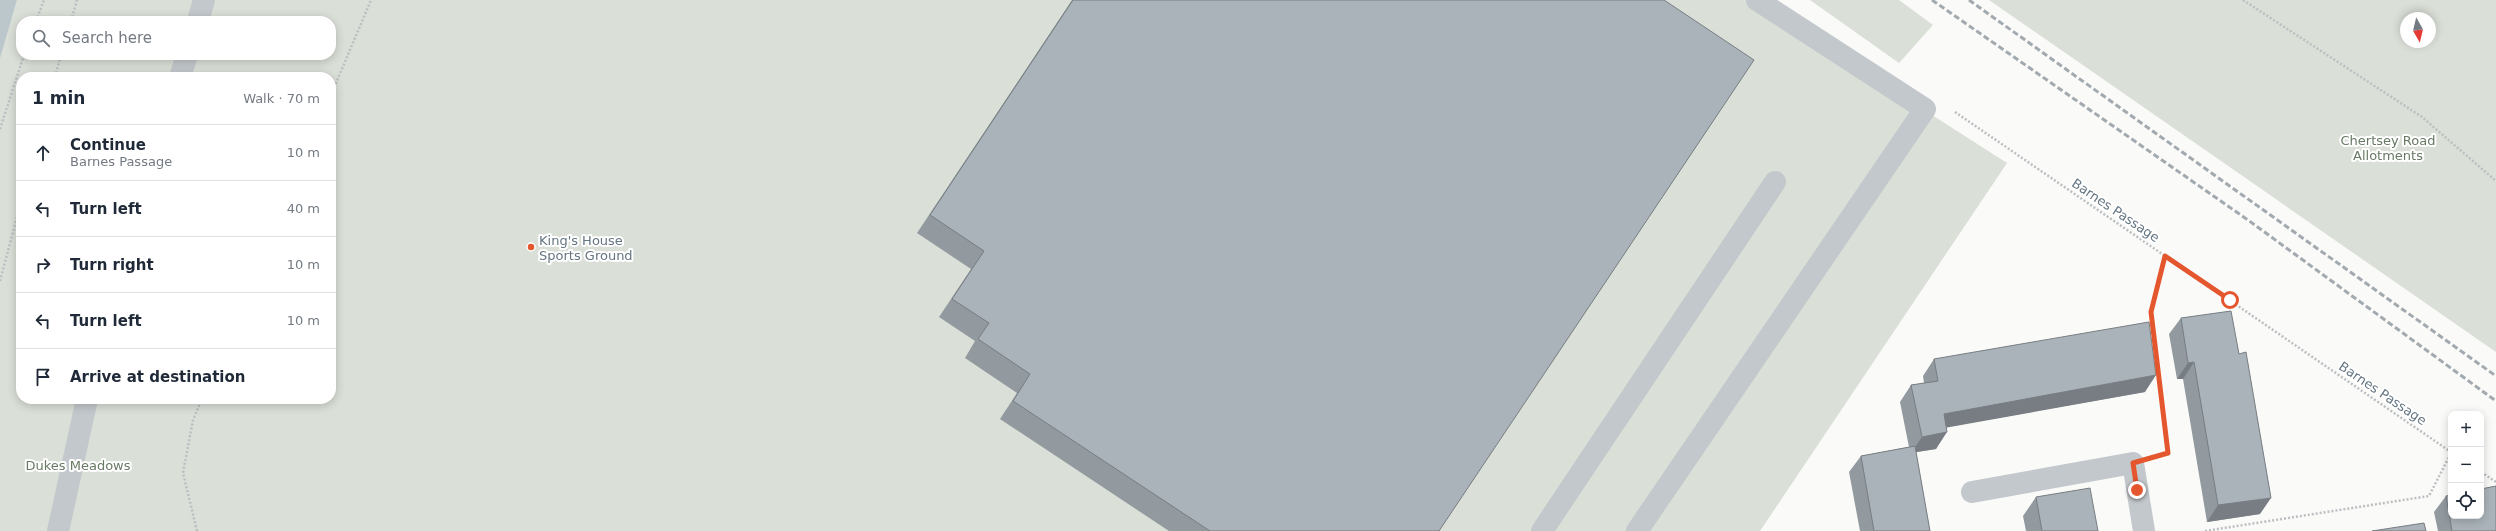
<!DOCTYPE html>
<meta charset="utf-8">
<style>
body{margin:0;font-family:"DejaVu Sans",sans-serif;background:#f6f6f7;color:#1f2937}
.controls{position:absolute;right:12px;bottom:12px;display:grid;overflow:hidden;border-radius:8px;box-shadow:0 2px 10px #0003}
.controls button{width:36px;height:36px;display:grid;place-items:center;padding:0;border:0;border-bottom:1px solid #e0e1e3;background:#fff;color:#1f2937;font:20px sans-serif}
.compass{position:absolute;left:2400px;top:12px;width:36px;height:36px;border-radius:50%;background:#fff;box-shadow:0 2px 10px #0003;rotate:172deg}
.stop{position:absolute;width:12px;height:12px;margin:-9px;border:3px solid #e4572e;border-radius:50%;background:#fff}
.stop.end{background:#e4572e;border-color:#fff;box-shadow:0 1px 4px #0008}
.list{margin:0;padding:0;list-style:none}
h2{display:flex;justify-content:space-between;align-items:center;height:52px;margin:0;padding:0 16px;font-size:17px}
h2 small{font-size:13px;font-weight:400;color:#747a83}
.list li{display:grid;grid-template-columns:26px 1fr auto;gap:12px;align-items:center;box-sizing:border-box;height:56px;padding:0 16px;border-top:1px solid #e0e1e3}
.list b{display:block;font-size:15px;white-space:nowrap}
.list p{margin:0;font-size:13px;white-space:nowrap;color:#747a83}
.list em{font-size:13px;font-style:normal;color:#747a83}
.icon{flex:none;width:22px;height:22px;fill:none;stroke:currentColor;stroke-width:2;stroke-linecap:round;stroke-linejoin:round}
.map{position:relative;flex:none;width:2496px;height:531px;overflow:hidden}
.search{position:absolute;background:#fff;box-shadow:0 2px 10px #0003;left:16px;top:16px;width:320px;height:44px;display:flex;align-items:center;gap:10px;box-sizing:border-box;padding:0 14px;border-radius:16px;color:#747a83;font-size:15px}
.panel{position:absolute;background:#fff;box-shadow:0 2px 10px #0003;left:16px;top:72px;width:320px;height:332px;border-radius:16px}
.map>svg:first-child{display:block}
.green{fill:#dadfd7;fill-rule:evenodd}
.water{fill:#bbc7cb}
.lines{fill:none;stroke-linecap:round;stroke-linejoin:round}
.path{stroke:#bbbfc2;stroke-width:2.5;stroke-dasharray:2 2;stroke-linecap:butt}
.minor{stroke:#c3c8cc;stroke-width:22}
.rail{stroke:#a2aab0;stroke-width:3;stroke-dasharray:6 3;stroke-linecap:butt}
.wall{fill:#929a9f}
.shaded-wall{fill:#777d82}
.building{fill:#aab3b9;stroke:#777d82}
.route{stroke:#e4572e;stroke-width:5}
.poi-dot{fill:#e4572e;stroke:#fff;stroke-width:1.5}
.labels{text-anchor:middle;stroke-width:4;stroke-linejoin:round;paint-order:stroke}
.park-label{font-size:13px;fill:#687a64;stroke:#fff}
.street-label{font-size:13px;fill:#657683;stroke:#fff}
.poi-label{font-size:13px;fill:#657683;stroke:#fff;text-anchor:start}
</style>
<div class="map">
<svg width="2496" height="531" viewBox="0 0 2496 531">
<rect width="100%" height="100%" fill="#fafaf8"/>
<path class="green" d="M17,0h1735l255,163 -247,368h-1760v-476zM21,21h310v34h-310zM21,77h310v322h-310z
M1810,0h89l34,25 -34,38z
M1989,0h507v352zM2406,18h24v24h-24z"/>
<path class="water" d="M0,0h17l-17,58z"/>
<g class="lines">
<path class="path" d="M2243,0l179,117 74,64
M36,21l8,-21
M71,21l6,-21
M55,77l6,-22
M331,95l40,-95
M1955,112l496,340
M0,129l24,-74
M0,281l21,-79
M2162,454l6,-1 -17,-141 14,-56
M2481,472l15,10
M197,531l-14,-58 10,-53 9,-21
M2205,531l224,-35 22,-43"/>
<path class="minor" d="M198,21l6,-21
M180,77l7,-22
M1972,492l161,-29 11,68
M58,531l29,-132
M1542,531l233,-349
M1637,531l288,-422 -168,-109"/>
<path class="rail" d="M1932,0l316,220 248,181
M1969,0l527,376"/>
</g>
<path class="wall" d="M1072,0h592l-225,531h-270l-169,-112 17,-26 -52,-35 10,-17 -36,-24 32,-48 -54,-36z
M2181,318l79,196 -53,8 -24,-143h-6l-8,-45z
M1934,359l211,33 -199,35 -10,22 -20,3 14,79h-70l-11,-59 12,-16 48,-9 -9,-45 11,-17 13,-2 -1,-7z
M2446,496l50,35h-58l-4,-19z
M2036,497l62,34h-72l-3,-15z"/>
<path class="shaded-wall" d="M2194,362l-11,17h-6l11,-16z
M2156,375l-11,17 -212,38 11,-16z
M1947,432l-11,17 -25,4 11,-16z
M2271,498l-11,16 -53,8 11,-17z"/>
<path class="building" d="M1073,0h591l90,60 -315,471h-229l-197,-130 17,-27 -52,-35 11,-16 -37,-24 32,-48 -54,-36z
M2231,311l8,43 7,-2 25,146 -53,7 -24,-143 -6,1 -7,-45z
M2149,322l7,53 -212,39 3,18 -25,5 -11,-52 27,-4 -4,-22z
M1915,446l15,85h-56l-13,-75z
M2496,486v45h-44l-6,-35 5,-1v21h30v-27z
M2090,488l8,43h-56l-6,-34z
M2424,523l2,8h-54z"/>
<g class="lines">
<path class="route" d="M2137,490l-4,-27 35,-10 -17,-141 14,-56 65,44"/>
</g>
<circle class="poi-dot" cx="531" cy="247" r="4"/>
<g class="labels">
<g class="park-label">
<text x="2388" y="145">Chertsey Road<tspan x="2388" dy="15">Allotments</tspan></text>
<text x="78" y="470">Dukes Meadows</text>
</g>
<g class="street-label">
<text transform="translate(2116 210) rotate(34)" y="5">Barnes Passage</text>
<text transform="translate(2383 393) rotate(34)" y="5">Barnes Passage</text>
</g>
<g class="poi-label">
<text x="539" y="245">King's House<tspan x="539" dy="15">Sports Ground</tspan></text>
</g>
</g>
</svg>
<div class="controls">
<button>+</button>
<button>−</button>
<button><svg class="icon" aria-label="locate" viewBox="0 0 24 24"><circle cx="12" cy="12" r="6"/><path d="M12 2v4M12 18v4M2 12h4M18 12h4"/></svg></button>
</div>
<svg class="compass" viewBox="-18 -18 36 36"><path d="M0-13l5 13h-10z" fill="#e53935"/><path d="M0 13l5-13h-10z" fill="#747a83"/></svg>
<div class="stop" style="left:2230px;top:300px"></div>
<div class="stop end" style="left:2137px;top:490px"></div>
<div class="search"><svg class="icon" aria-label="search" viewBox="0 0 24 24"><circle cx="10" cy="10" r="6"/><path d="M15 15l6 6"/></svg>Search here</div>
<section class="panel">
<h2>1 min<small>Walk · 70 m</small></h2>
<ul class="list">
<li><svg class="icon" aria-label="ahead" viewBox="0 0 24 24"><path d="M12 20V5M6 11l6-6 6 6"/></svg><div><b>Continue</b><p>Barnes Passage</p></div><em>10 m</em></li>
<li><svg class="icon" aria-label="left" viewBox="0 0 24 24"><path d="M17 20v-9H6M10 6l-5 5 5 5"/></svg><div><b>Turn left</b></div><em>40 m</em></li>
<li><svg class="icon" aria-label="right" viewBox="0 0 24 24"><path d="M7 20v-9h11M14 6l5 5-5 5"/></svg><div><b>Turn right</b></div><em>10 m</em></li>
<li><svg class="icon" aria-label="left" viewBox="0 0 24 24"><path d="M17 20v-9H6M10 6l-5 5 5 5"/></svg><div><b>Turn left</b></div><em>10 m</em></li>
<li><svg class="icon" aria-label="arrive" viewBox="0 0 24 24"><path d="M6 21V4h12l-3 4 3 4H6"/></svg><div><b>Arrive at destination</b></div></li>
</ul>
</section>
</div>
